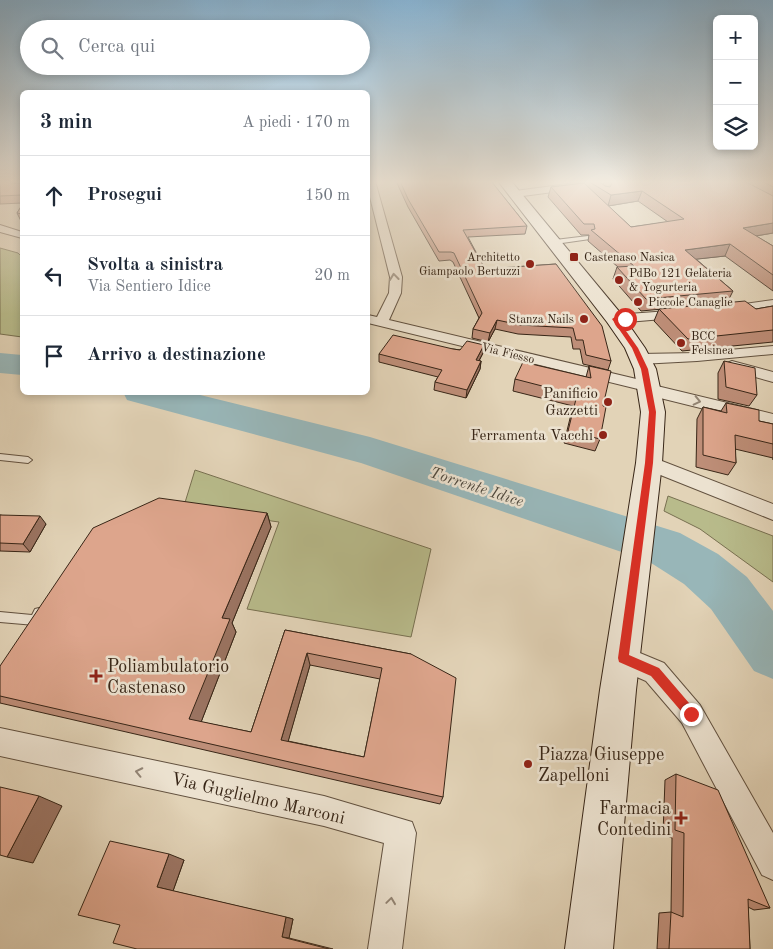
<!DOCTYPE html>
<html lang="it">
<meta charset="utf-8">
<style>
body{margin:0;font-family:"Old Standard TT",serif;background:#f6f6f7;color:#1f2937}
.controls{position:absolute;right:15px;top:15px;display:grid;overflow:hidden;border-radius:8px;box-shadow:0 2px 8px #0003}
.controls button{width:45px;height:45px;display:grid;place-items:center;padding:0;border:0;border-bottom:1px solid #e0e1e3;background:#fff;color:#1f2937;font:25px sans-serif}
.stop{position:absolute;width:15px;height:15px;margin:-11px;border:4px solid #d93025;border-radius:50%;background:#fff}
.stop.end{background:#d93025;border-color:#fff;box-shadow:0 1px 5px #0008}
.list{margin:0;padding:0;list-style:none}
h2{display:flex;justify-content:space-between;align-items:center;height:65px;margin:0;padding:0 20px;font-size:21px}
h2 small{font-size:16px;font-weight:400;color:#747a83}
.list li{display:grid;grid-template-columns:32px 1fr auto;gap:15px;align-items:center;box-sizing:border-box;height:80px;padding:0 20px;border-top:1px solid #e0e1e3}
.list b{display:block;font-size:19px;white-space:nowrap}
.list p{margin:0;font-size:16px;white-space:nowrap;color:#747a83}
.list em{font-size:16px;font-style:normal;color:#747a83}
.icon{flex:none;width:28px;height:28px;fill:none;stroke:currentColor;stroke-width:2;stroke-linecap:round;stroke-linejoin:round}
.map{position:relative;flex:none;width:773px;height:949px;overflow:hidden}
.search{position:absolute;background:#fff;box-shadow:0 2px 8px #0003;left:20px;top:20px;width:350px;height:55px;display:flex;align-items:center;gap:12px;box-sizing:border-box;padding:0 18px;border-radius:28px;color:#747a83;font-size:19px}
.panel{position:absolute;background:#fff;box-shadow:0 2px 8px #0003;left:20px;top:90px;width:350px;height:305px;border-radius:8px}
.map>svg:first-child{display:block}
.green{fill:#b8bb8b;stroke:#787051}
.lines{fill:none;stroke-linecap:round;stroke-linejoin:round}
.river{fill:#98b6b8;fill-rule:evenodd}
.lane-casing{stroke:#62513f;stroke-width:2}
.street-casing{stroke:#62513f;stroke-width:2}
.secondary-casing{stroke:#382617;stroke-width:2}
.lane{fill:#ece2d0;fill-rule:evenodd}
.street{fill:#ece2d0;fill-rule:evenodd}
.secondary{fill:#ece2d0;fill-rule:evenodd}
.wall{fill:#be8e78;stroke:#382617;fill-rule:evenodd}
.shaded-wall{fill:#9b7462;stroke:#382617}
.building{fill:#dda58c;stroke:#382617;fill-rule:evenodd}
.oneway{stroke:#928474}
.route{fill:#d93025}
.poi-dot{fill:#8f2418;stroke:#ece2d0;stroke-width:2}
.labels{text-anchor:middle;stroke-width:5;stroke-linejoin:round;paint-order:stroke}
.far-poi-label{font-size:12px;fill:#382617;stroke:#ece2d0;text-anchor:start}
.far-street-label{font-size:12px;fill:#382617;stroke:#ece2d0}
.poi-label{font-size:15px;fill:#382617;stroke:#ece2d0;text-anchor:end}
.water-label{font-size:16px;font-style:italic;fill:#504a3f;stroke:#ece2d0}
.near-poi-label{font-size:18px;fill:#382617;stroke:#ece2d0;text-anchor:start}
.near-street-label{font-size:18px;fill:#382617;stroke:#ece2d0}
</style>
<div class="map">
<svg width="773" height="949" viewBox="0 0 773 949">
<rect width="100%" height="100%" fill="#e2d3b7"/>
<filter id="stains"><feTurbulence type="fractalNoise" baseFrequency=".004" numOctaves="4"/><feColorMatrix values="0 0 0 0 .2 0 0 0 0 .09 0 0 0 0 .02 0 0 0 .5 -.17"/></filter>
<radialGradient id="worn" r=".72"><stop offset=".6" stop-color="#630" stop-opacity="0"/><stop offset="1" stop-color="#630" stop-opacity=".3"/></radialGradient>
<path class="green" d="M0,248l18,5 4,4v80l-22,-3z
M195,470l236,79 -20,88 -164,-28 32,-87 -96,-13z
M668,496l105,40v46l-73,-53 -36,-18z"/>
<g class="lines">
<path class="river" d="M0,353l22,2v20l-22,-2z
M123,392h65l182,45 310,96 38,21 29,23 26,34v68l-19,-8 -43,-62 -27,-25 -36,-23 -287,-98 -234,-63z"/>
<defs>
<path id="lane" d="M588,236l2,1v2l-35,5 -3,-2 3,-2z
M0,454l28,3 4,3 -4,3 -28,-3z
M39,608l4,1 1,4 -5,11 -4,1 -35,-3v-10l32,3 3,-6z"/>
<path id="street" d="M368,181h7l27,96 -1,16 -12,27 260,62 6,1 2,3 116,28v12l-129,-32 -2,-4 -274,-67v-8l9,2 12,-24 1,-16 -22,-88z
M591,181h27l-4,3 -99,13 -5,-3 5,-3z
M0,225l22,7v6l-22,-6z
M773,300v8l-43,6 -7,-4 7,-4z
M682,310l7,4 -2,3 -72,6 -7,-4 7,-4z
M773,346v8l-76,7 -57,3 -5,-2 -3,-3 3,-3 5,-2 57,-1z
M732,361l41,11v10l-46,-13 -3,-3 3,-3z
M649,456l124,48v16l-130,-52 -3,-5 3,-5z
M623,646l41,17 36,42 73,128v47l-11,-5 -80,-152 -36,-42 -32,-14 -3,-9 3,-9z
M0,728l324,68 88,26 4,11 -14,116h-34l16,-106 -60,-17 -324,-70z"/>
<path id="secondary" d="M498,181h13l111,134 23,33 11,21 9,43 -3,51 -26,227 -23,259h-48l35,-259 36,-227 5,-51 -7,-43 -9,-21 -18,-26z"/>
</defs>
<use href="#lane" class="lane-casing"/>
<use href="#street" class="street-casing"/>
<use href="#secondary" class="secondary-casing"/>
<use href="#lane" class="lane"/>
<use href="#street" class="street"/>
<use href="#secondary" class="secondary"/>
</g>
<path class="wall" d="M2,181h20v22l-22,1v-21z
M396,181h95l36,45 -2,8 -57,3 17,32 71,-5 55,97 -3,9 -25,-6 -3,-15h-7l-2,-12 -53,-3 -23,-5 -7,13 -16,-4 1,-9 6,-11 -26,-56 -3,-2 -11,1 -31,-54z
M585,181h13l5,4 1,-4h169v52l-17,3 17,10v45l-48,-35 -29,3 37,32 -6,12 -86,8 -28,-32 4,-12h1l-30,-26 1,-6h-8l-33,-38 3,-10 34,-4zM638,201l30,21 -37,5 -23,-21z
M22,205v16h-1l-4,-8z
M773,306v36l-91,9 -28,-30 5,-12h97z
M453,349l30,4 -4,8h2l-1,8 -14,29 -32,-8 1,-8 3,-5 -59,-15v-8z
M724,361l33,34 -8,11 -31,-7v-26z
M589,366l14,40 -3,33 -5,12 -31,-8 9,-37 -60,-15 2,-12 71,-2z
M726,403l33,18 14,3v36v-2l-38,-9 1,14 -8,12 -32,-8 1,-48 6,-12 18,4z
M267,513l4,14 -39,96 4,9 -35,90 50,10 34,-102 126,24 32,143 -3,7 -440,-101v-37zM310,665l70,14 -16,78 -76,-16z
M0,515l46,9 -16,28 -30,-1z
M676,774l94,134 -16,2 -6,-3 2,42h-93l2,-36 12,-1 1,-74 -9,-4 2,-54z
M184,860l-11,31 120,28 -4,19 44,11h-196z"/>
<path class="shaded-wall" d="M642,191l-4,10 -30,5 3,-11z
M773,223v10l-35,6 5,-11z
M730,244l-5,12 -45,5 5,-11z
M497,320l-2,9 -7,13 2,-9z
M484,345l-1,8 -8,15 1,-8z
M481,361l-1,8 -14,29 1,-8z
M267,513l4,14 -39,96 4,9 -38,98 -9,-11 33,-101z
M40,516l6,8 -16,28 -7,-8z
M307,653l3,12 -24,84 -5,-9z
M39,796l23,10 -29,57 -26,-6z
M169,854l15,6 -11,31 -16,-4z
M286,917l7,2 -4,19 -7,-1z"/>
<path class="building" d="M2,181h9v3l9,-1v-2h2v14l-22,1v-13z
M400,181h91l36,45 -64,4 22,39 71,-5 46,62 9,35 -25,-6 -3,-15h-7l-3,-12 -53,-3 -23,-5 -7,13 -17,-4 9,-16 -28,-60 -3,-1h-12l-31,-53z
M588,181h10l7,5 5,1 2,-4 -2,-2h134l29,15v27l-30,5 30,18v29l-43,-31 -45,6 48,41 -87,8 -29,-32 17,-1 -43,-36 4,-1 -1,-5h-10l-33,-37 33,-4 47,44 53,-8 -42,-28 -31,4z
M762,181h11v6z
M22,205v9l-5,-1z
M745,301l11,8 17,-3v24l-85,9 -29,-30z
M393,335l60,14 7,1 7,-9 17,4 -8,15 5,1 -14,29 -32,-8 7,-12 -63,-16z
M724,361l31,7 2,27 -31,-8z
M523,362l68,16 -2,-12 22,5 -8,35 3,1 -6,32 -32,-8 9,-36 -62,-16z
M726,403l33,7v11l14,3v20l-38,-9 1,28 -33,-8v-48l24,6z
M159,498l108,15 -45,105 8,1 -41,100 62,13 34,-102 126,24 45,24 -13,119 -443,-101v-30l93,-138zM307,653l75,15 -18,89 -83,-17z
M0,515l40,1 -17,28 -23,-1z
M676,774l42,16 52,118 -22,-9 2,50h-81l2,-37 12,5 1,-84 -9,-3z
M0,787l39,9 -32,61 -7,-2z
M110,841l59,13 -12,33 129,30 -4,20 47,12h-192l-24,-6 7,-18 -42,-10z"/>
<defs><path id="oneway-chevron" d="M-2-3.5L2.5 0L-2 3.5" fill="none" stroke-width="1.6" stroke-linecap="round" stroke-linejoin="round" transform="scale(1.25)"/></defs>
<g class="oneway">
<use href="#oneway-chevron" transform="translate(394 277) rotate(-96)"/>
<use href="#oneway-chevron" transform="translate(697 401) rotate(13)"/>
<use href="#oneway-chevron" transform="translate(139 772) rotate(-168)"/>
<use href="#oneway-chevron" transform="translate(391 901) rotate(-82)"/>
</g>
<linearGradient id="sky" x2="0" y2="1"><stop stop-color="#88b5d5"/><stop offset="0.58" stop-color="#f2ebdf"/><stop offset="1" stop-color="#f2ebdf" stop-opacity="0"/></linearGradient>
<rect width="773" height="314" fill="url(#sky)"/>
<path class="route" d="M615,317l13,2 -9,2 19,27 10,21 8,43 -3,51 -24,192 30,13 36,42 2,4 -2,4 -4,1 -4,-1 -36,-42 -32,-14 -1,-4 27,-195 4,-51 -8,-43 -9,-21 -20,-29z"/>
<g class="poi-dot">
<rect x="569" y="252" width="10" height="10" rx="2.5"/>
<circle cx="530" cy="264" r="5"/>
<circle cx="619" cy="280" r="5"/>
<circle cx="638" cy="302" r="5"/>
<circle cx="584" cy="319" r="5"/>
<circle cx="681" cy="343" r="5"/>
<circle cx="608" cy="402" r="5"/>
<circle cx="603" cy="435" r="5"/>
<path d="M93.5 668.5h5v5h5v5h-5v5h-5v-5h-5v-5h5z"/>
<circle cx="528" cy="764" r="5"/>
<path d="M678.5 810.5h5v5h5v5h-5v5h-5v-5h-5v-5h5z"/>
</g>
<g class="labels">
<g class="far-poi-label">
<text x="520" y="261" text-anchor="end">Architetto<tspan x="520" dy="14">Giampaolo Bertuzzi</tspan></text>
<text x="584" y="261">Castenaso Nasica</text>
<text x="629" y="277">PdBo 121 Gelateria<tspan x="629" dy="14">&amp; Yogurteria</tspan></text>
<text x="648" y="306">Piccole Canaglie</text>
<text x="574" y="323" text-anchor="end">Stanza Nails</text>
<text x="691" y="340">BCC<tspan x="691" dy="14">Felsinea</tspan></text>
</g>
<g class="far-street-label">
<text transform="translate(508 353) rotate(14)" y="4">Via Fiesso</text>
</g>
<g class="poi-label">
<text x="598" y="398">Panificio<tspan x="598" dy="17">Gazzetti</tspan></text>
<text x="593" y="440">Ferramenta Vacchi</text>
</g>
<g class="water-label">
<text transform="translate(477 486) rotate(18)" y="6">Torrente Idice</text>
</g>
<g class="near-poi-label">
<text x="107" y="672">Poliambulatorio<tspan x="107" dy="21">Castenaso</tspan></text>
<text x="538" y="760">Piazza Giuseppe<tspan x="538" dy="21">Zapelloni</tspan></text>
<text x="671" y="814" text-anchor="end">Farmacia<tspan x="671" dy="21">Contedini</tspan></text>
</g>
<g class="near-street-label">
<text transform="translate(258 798) rotate(13)" y="6">Via Guglielmo Marconi</text>
</g>
</g>
<rect width="100%" height="100%" filter="url(#stains)"/>
<rect width="100%" height="100%" fill="url(#worn)"/>
</svg>
<div class="controls">
<button>+</button>
<button>−</button>
<button><svg class="icon" aria-label="layers" viewBox="0 0 24 24"><path d="M12 4l9 5-9 5-9-5zM3 14l9 5 9-5"/></svg></button>
</div>
<div class="stop" style="left:625px;top:319px"></div>
<div class="stop end" style="left:691px;top:714px"></div>
<div class="search"><svg class="icon" aria-label="search" viewBox="0 0 24 24"><circle cx="10" cy="10" r="6"/><path d="M15 15l6 6"/></svg>Cerca qui</div>
<section class="panel">
<h2>3 min<small>A piedi · 170 m</small></h2>
<ul class="list">
<li><svg class="icon" aria-label="ahead" viewBox="0 0 24 24"><path d="M12 20V5M6 11l6-6 6 6"/></svg><div><b>Prosegui</b></div><em>150 m</em></li>
<li><svg class="icon" aria-label="left" viewBox="0 0 24 24"><path d="M17 20v-9H6M10 6l-5 5 5 5"/></svg><div><b>Svolta a sinistra</b><p>Via Sentiero Idice</p></div><em>20 m</em></li>
<li><svg class="icon" aria-label="arrive" viewBox="0 0 24 24"><path d="M6 21V4h12l-3 4 3 4H6"/></svg><div><b>Arrivo a destinazione</b></div></li>
</ul>
</section>
</div>
